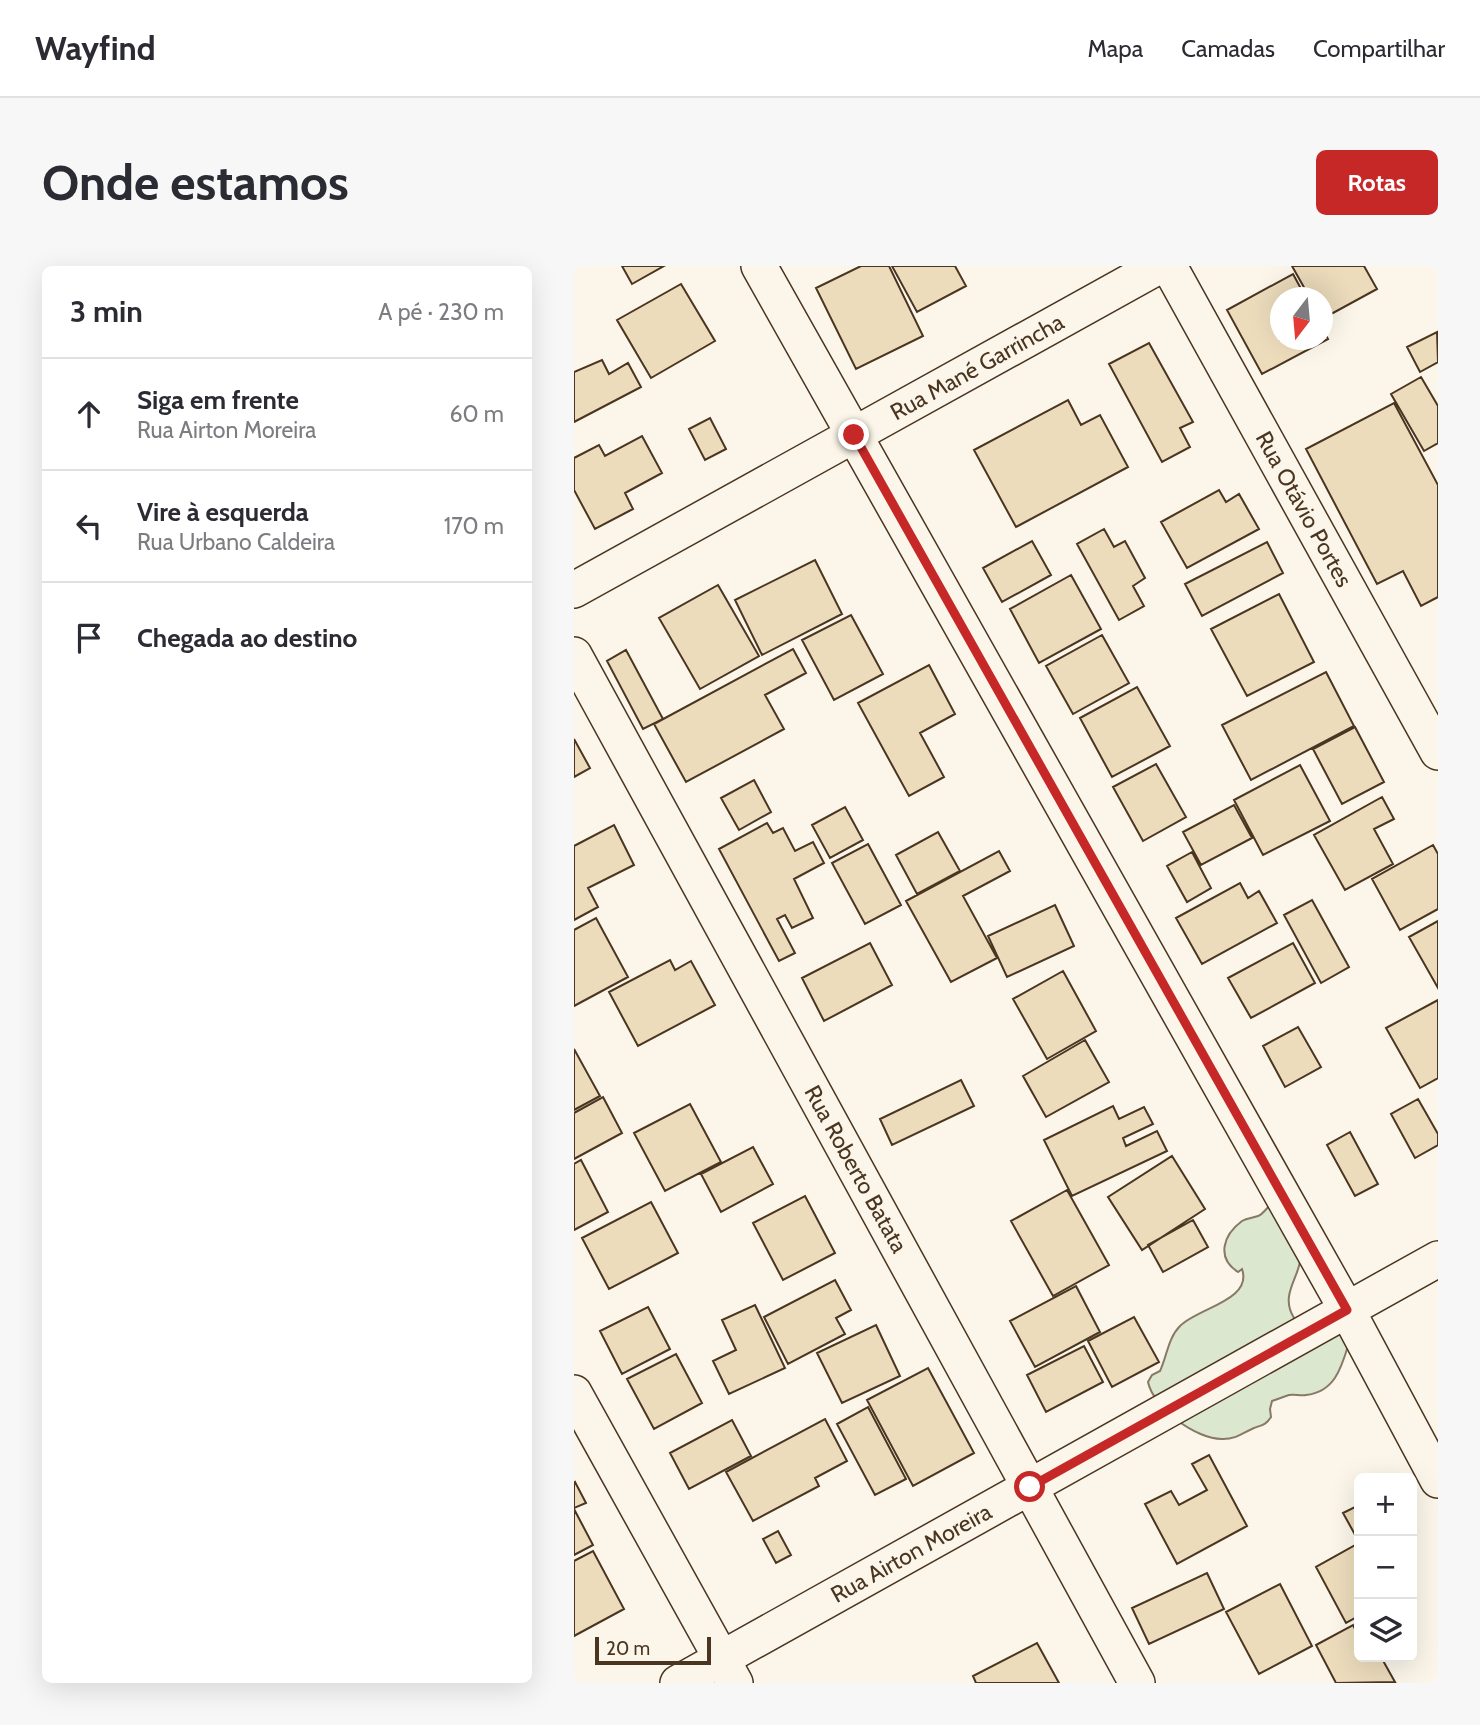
<!DOCTYPE html>
<html lang="pt">
<meta charset="utf-8">
<style>
body{margin:0;font-family:Cabin,sans-serif;background:#f7f7f7;color:#2b2b33}
.controls{position:absolute;right:21px;bottom:21px;display:grid;overflow:hidden;border-radius:10px;box-shadow:0 7px 28px #0002}
.controls button{width:63px;height:63px;display:grid;place-items:center;padding:0;border:0;border-bottom:2px solid #e1e1e2;background:#fff;color:#2b2b33;font:35px sans-serif}
.compass{position:absolute;left:696px;top:21px;width:63px;height:63px;border-radius:50%;background:#fff;box-shadow:0 7px 28px #0002;rotate:196deg}
.scale{position:absolute;left:21px;bottom:18px;width:116px;box-sizing:border-box;padding-left:7px;border:4px solid #4a3520;border-top:0;font-size:19px;line-height:24px;white-space:nowrap;color:#4a3520;-webkit-text-stroke:5px #fbf6e9;paint-order:stroke}
.stop{position:absolute;width:21px;height:21px;margin:-16px;border:5px solid #c62828;border-radius:50%;background:#fff}
.stop.end{background:#c62828;border-color:#fff;box-shadow:0 2px 7px #0008}
.list{margin:0;padding:0;list-style:none}
h2{display:flex;justify-content:space-between;align-items:center;height:91px;margin:0;padding:0 28px;font-size:30px}
h2 small{font-size:23px;font-weight:400;color:#7c7c81}
.list li{display:grid;grid-template-columns:46px 1fr auto;gap:21px;align-items:center;box-sizing:border-box;height:112px;padding:0 28px;border-top:2px solid #e1e1e2}
.list b{display:block;font-size:26px;white-space:nowrap}
.list p{margin:0;font-size:23px;white-space:nowrap;color:#7c7c81}
.list em{font-size:23px;font-style:normal;color:#7c7c81}
.icon{flex:none;width:38px;height:38px;fill:none;stroke:currentColor;stroke-width:2;stroke-linecap:round;stroke-linejoin:round}
.map{position:relative;flex:none;width:864px;height:1417px;overflow:hidden;border-radius:10px}
header{display:flex;align-items:center;gap:42px;box-sizing:border-box;height:98px;padding:0 35px;background:#fff;border-bottom:2px solid #e1e1e2}
header strong{font-size:33px}
nav{display:flex;gap:38px;margin-inline-start:auto;font-size:24px}
.intro{display:flex;align-items:center;justify-content:space-between;box-sizing:border-box;height:168px;padding:0 42px}
h1{margin:0;font-size:49px}
.button{padding:18px 32px;border-radius:10px;background:#c62828;color:#fff;font-size:24px;font-weight:700}
main{display:flex;gap:42px;padding:0 42px}
aside{flex:1;background:#fff;border-radius:10px;box-shadow:0 7px 28px #0002}
.map>svg:first-child{display:block}
.green{fill:#dce7d0;stroke:#887966;stroke-width:2}
.building{fill:#ecdcbc;stroke:#4a3520;stroke-width:2}
.lines{fill:none;stroke-linecap:round;stroke-linejoin:round}
.street-casing{stroke:#4a3520;stroke-width:38}
.street{stroke:#fbf6e9;stroke-width:35}
.route{stroke:#c62828;stroke-width:9}
.labels{text-anchor:middle;stroke-width:5;stroke-linejoin:round;paint-order:stroke}
.street-label{font-size:23px;fill:#4a3520;stroke:#fbf6e9}
</style>
<header>
<strong>Wayfind</strong>
<nav><a>Mapa</a><a>Camadas</a><a>Compartilhar</a></nav>
</header>
<div class="intro"><h1>Onde estamos</h1><a class="button">Rotas</a></div>
<main>
<aside>
<h2>3 min<small>A pé · 230 m</small></h2>
<ul class="list">
<li><svg class="icon" aria-label="ahead" viewBox="0 0 24 24"><path d="M12 20V5M6 11l6-6 6 6"/></svg><div><b>Siga em frente</b><p>Rua Airton Moreira</p></div><em>60 m</em></li>
<li><svg class="icon" aria-label="left" viewBox="0 0 24 24"><path d="M17 20v-9H6M10 6l-5 5 5 5"/></svg><div><b>Vire à esquerda</b><p>Rua Urbano Caldeira</p></div><em>170 m</em></li>
<li><svg class="icon" aria-label="arrive" viewBox="0 0 24 24"><path d="M6 21V4h12l-3 4 3 4H6"/></svg><div><b>Chegada ao destino</b></div></li>
</ul>
</aside>
<div class="map">
<svg width="864" height="1417" viewBox="0 0 864 1417">
<rect width="100%" height="100%" fill="#fbf6e9"/>
<path class="green" d="M696,939c6,9 26,34 29,42 8,26 -22,44 -5,71l40,7 14,21c-7,23 -14,46 -42,49 -6,1 -11,-1 -17,0 -6,2 -11,4 -17,6l-2,8 1,8c-5,8 -9,8 -17,11 -12,5 -17,11 -31,11 -27,1 -70,-32 -75,-57l4,-7 8,-4c7,-15 8,-33 20,-45 18,-18 73,-26 62,-57l-4,3c-22,-14 -15,-37 4,-51 5,-3 10,-3 16,-5 4,-1 9,-8 12,-11z"/>
<path class="building" d="M48,0h42l-32,18z
M287,0h28l34,70 -67,33 -40,-81z
M318,0h63l11,20 -49,26z
M718,0h72l13,23 -55,30v-21h-12z
M719,8l13,24h-26v42h42v-12l6,11 -66,35 -35,-64z
M107,18l34,57 -64,37 -34,-58z
M863,66l1,30 -18,10 -13,-25z
M575,77l44,79 -13,6 10,19 -28,15 -53,-98z
M28,94l7,14 19,-11 13,24 -67,35v-50z
M847,111l17,29v37l-14,8 -33,-57z
M494,134l13,25 19,-10 28,52 -112,60 -42,-77z
M820,137l44,82v112l-17,9 -18,-35 -26,13 -71,-135z
M136,152l16,31 -21,11 -16,-31z
M68,170l20,37 -37,20 8,16 -38,20 -21,-39v-32l25,-13 6,11z
M645,224l7,12 13,-8 20,35 -72,39 -26,-46z
M530,263l10,18 11,-6 20,37 -12,8 11,20 -25,14 -42,-76z
M458,275l19,34 -49,27 -19,-34z
M693,276l16,31 -81,43 -17,-32z
M241,294l27,54 -80,41 -27,-55z
M497,309l30,54 -62,34 -29,-54z
M144,319l41,71 -59,33 -41,-71z
M705,328l35,68 -67,34 -36,-67z
M277,349l32,59 -49,26 -32,-60z
M528,369l27,48 -56,31 -27,-48z
M219,383l13,24 -41,22 19,34 -98,53 -32,-58z
M52,384l37,69 -20,10 -36,-68z
M355,399l26,49 -35,19 24,44 -35,19 -51,-93z
M752,406l28,54 -103,54 -29,-55z
M563,421l33,59 -58,31 -32,-59z
M781,461l29,55 -42,22 -29,-55z
M0,473l16,29 -16,9z
M582,498l30,53 -43,24 -30,-54z
M726,499l30,56 -67,34 -29,-55z
M180,514l17,32 -32,18 -18,-32z
M808,531l12,22 -20,10 19,35 -48,26 -31,-55z
M660,539l18,33 -51,27 -18,-33z
M271,541l18,33 -33,18 -18,-33z
M193,557l6,10 10,-5 12,23 18,-9 11,21 -30,16 19,39 -21,10 -7,-13 -8,4 18,34 -16,8 -60,-112z
M40,559l20,40 -46,23 10,19 -24,13v-74z
M364,566l22,39 -43,23 -21,-39z
M294,578l33,61 -36,19 -33,-61z
M859,579l5,9v55l-38,21 -28,-51z
M425,585l11,20 -47,25 34,62 -46,24 -45,-81z
M618,586l19,36 -24,14 -20,-36z
M666,617l8,15 11,-7 18,32 -75,41 -26,-46z
M738,634l37,67 -28,16 -37,-68z
M481,639l19,41 -67,31 -19,-41z
M22,652l32,59 -54,29v-76z
M864,655v67l-29,-51z
M296,677l22,42 -68,36 -22,-43z
M719,677l22,40 -64,35 -23,-40z
M96,694l5,10 16,-9 24,44 -77,41 -29,-54z
M489,705l33,60 -49,28 -34,-60z
M864,734v78l-18,10 -34,-60z
M724,761l23,40 -36,20 -22,-41z
M511,774l24,42 -63,35 -23,-41z
M0,783l26,47 -26,14z
M387,814l13,26 -82,39 -12,-26z
M29,831l19,36 -48,26v-46z
M844,833l20,35v11l-23,13 -24,-44z
M116,838l31,58 -56,29 -31,-58z
M539,840l6,13 25,-12 9,17 -30,14 3,8 31,-15 10,20 -95,45 -28,-56z
M776,866l28,52 -23,12 -28,-51z
M179,881l20,37 -52,28 -20,-38z
M598,890l33,53 -63,41 -34,-53z
M7,894l27,52 -34,18v-66z
M493,924l42,75 -56,31 -42,-75z
M231,930l30,57 -52,27 -30,-57z
M77,936l27,51 -69,36 -27,-51z
M619,954l15,27 -45,25 -15,-27z
M261,1014l16,30 -15,8 9,16 -57,30 -24,-47z
M502,1020l24,46 -65,35 -25,-46z
M181,1039l30,63 -56,26 -16,-33 23,-11 -14,-30z
M74,1041l22,42 -48,25 -22,-43z
M560,1051l25,45 -47,25 -24,-46z
M302,1059l24,51 -58,27 -25,-50z
M510,1080l19,36 -57,30 -19,-37z
M102,1088l26,49 -48,26 -27,-50z
M354,1102l46,85 -61,33 -46,-86z
M294,1141l38,72 -31,16 -38,-71z
M251,1153l22,42 -32,17 4,8 -66,35 -27,-49z
M158,1154l19,36 -62,33 -19,-36z
M635,1189l38,71 -70,38 -32,-60 26,-13 8,14 28,-15 -15,-26z
M1,1216l11,21 -12,5v-25z
M785,1239v34l-1,1 -15,-27z
M0,1243l19,36 -19,10z
M204,1265l13,24 -15,8 -13,-24z
M785,1277v73l-13,7 -30,-56z
M19,1285l31,58 -50,27v-75z
M633,1307l17,36 -75,35 -17,-36z
M706,1318l32,62 -53,28 -33,-62z
M779,1359l6,12v20h22l14,25 -59,1 -20,-38z
M463,1377l22,40h-83l-3,-7z"/>
<g class="lines">
<defs>
<path id="street" d="M185,0l588,1044 91,170
M595,0l269,486
M0,324l585,-324
M0,389l563,1028
M0,1127l161,290
M104,1417l760,-424"/>
</defs>
<use href="#street" class="street-casing"/>
<use href="#street" class="street"/>
</g>
<g class="lines">
<path class="route" d="M280,169l493,875 -317,177"/>
</g>
<g class="labels">
<g class="street-label">
<text transform="translate(403 101) rotate(-29)" y="8">Rua Mané Garrincha</text>
<text transform="translate(730 243) rotate(61)" y="8">Rua Otávio Portes</text>
<text transform="translate(282 903) rotate(61)" y="8">Rua Roberto Batata</text>
<text transform="translate(337 1287) rotate(-29)" y="8">Rua Airton Moreira</text>
</g>
</g>
</svg>
<div class="controls">
<button>+</button>
<button>−</button>
<button><svg class="icon" aria-label="layers" viewBox="0 0 24 24"><path d="M12 4l9 5-9 5-9-5zM3 14l9 5 9-5"/></svg></button>
</div>
<svg class="compass" viewBox="-18 -18 36 36"><path d="M0-13l5 13h-10z" fill="#e53935"/><path d="M0 13l5-13h-10z" fill="#7c7c81"/></svg>
<div class="scale">20 m</div>
<div class="stop" style="left:456px;top:1221px"></div>
<div class="stop end" style="left:280px;top:169px"></div>
</div>
</main>
